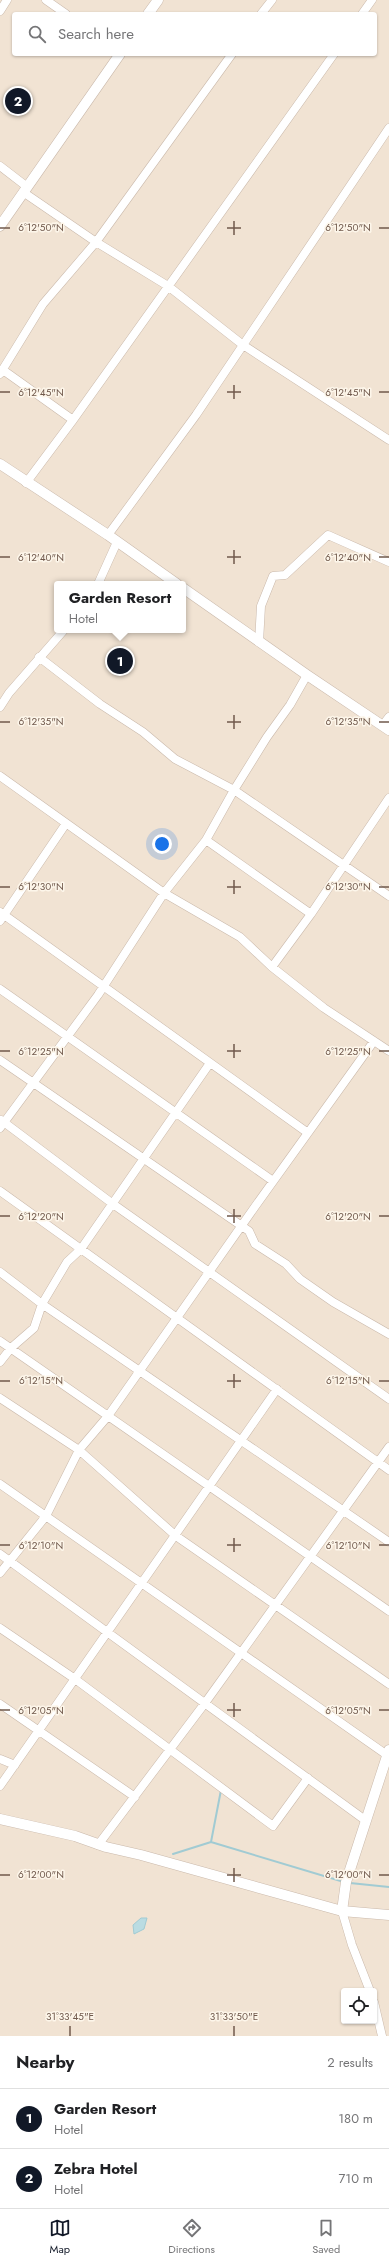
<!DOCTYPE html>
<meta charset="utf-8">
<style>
body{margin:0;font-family:Jost,sans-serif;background:#f6f6f6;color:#202124}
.controls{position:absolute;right:12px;bottom:12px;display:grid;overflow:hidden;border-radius:4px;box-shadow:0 1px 3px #0004}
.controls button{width:36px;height:36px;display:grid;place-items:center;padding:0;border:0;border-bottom:1px solid #e0e0e0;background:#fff;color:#202124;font:20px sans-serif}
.you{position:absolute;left:162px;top:844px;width:14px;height:14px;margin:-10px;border:3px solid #fff;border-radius:50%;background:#1a73e8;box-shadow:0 0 0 6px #1a73e833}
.badge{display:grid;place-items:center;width:26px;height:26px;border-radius:50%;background:#111827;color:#fff;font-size:13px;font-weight:700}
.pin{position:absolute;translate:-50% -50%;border:2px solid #fff;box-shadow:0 1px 4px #0006}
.popup{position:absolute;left:54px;top:581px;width:132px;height:52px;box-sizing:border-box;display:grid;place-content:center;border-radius:4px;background:#fff;filter:drop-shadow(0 1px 3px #0005);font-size:13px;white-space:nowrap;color:#757577}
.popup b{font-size:15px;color:#202124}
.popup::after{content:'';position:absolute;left:50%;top:100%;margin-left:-8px;border:8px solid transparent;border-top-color:#fff}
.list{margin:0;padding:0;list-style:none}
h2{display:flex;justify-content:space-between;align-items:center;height:52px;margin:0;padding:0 16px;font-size:17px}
h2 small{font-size:13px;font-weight:400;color:#757577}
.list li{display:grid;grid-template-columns:26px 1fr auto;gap:12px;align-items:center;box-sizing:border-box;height:60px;padding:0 16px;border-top:1px solid #e0e0e0}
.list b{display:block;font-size:15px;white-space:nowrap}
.list p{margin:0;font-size:13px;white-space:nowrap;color:#757577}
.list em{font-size:13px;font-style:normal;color:#757577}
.icon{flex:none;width:22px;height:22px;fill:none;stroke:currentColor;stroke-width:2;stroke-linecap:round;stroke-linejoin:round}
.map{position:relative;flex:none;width:389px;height:2036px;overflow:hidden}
.search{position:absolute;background:#fff;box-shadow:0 1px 3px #0004;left:12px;right:12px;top:12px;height:44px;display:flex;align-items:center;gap:10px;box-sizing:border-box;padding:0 14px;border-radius:4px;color:#757577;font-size:15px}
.sheet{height:172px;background:#fff}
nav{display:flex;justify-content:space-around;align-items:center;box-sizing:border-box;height:56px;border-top:1px solid #e0e0e0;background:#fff;font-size:11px;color:#757577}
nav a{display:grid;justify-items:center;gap:2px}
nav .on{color:#111827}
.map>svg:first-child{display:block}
.residential{fill:#f1e3d3;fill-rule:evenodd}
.water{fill:#badce2;stroke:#a1cbd3}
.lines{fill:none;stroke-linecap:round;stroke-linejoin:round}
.stream{stroke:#a1cbd3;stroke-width:2}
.minor-casing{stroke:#cab9ab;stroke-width:9}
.tertiary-casing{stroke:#cab9ab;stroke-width:11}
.minor{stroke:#fff;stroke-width:8}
.tertiary{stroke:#fff;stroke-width:10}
.ticks{fill:none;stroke:#70594c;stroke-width:1.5}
.ticks-label{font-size:10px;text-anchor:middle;fill:#70594c;stroke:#fdf6ea;stroke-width:3;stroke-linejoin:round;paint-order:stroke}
</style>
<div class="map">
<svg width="389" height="2036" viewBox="0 0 389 2036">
<rect width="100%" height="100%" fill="#faf1e4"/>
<path class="residential" d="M0,0h389v2036h-389zM14,14h361v40h-361zM57,584h126v46h-126zM344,1991h30v30h-30z"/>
<path class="water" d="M141,1918h6l-3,11 -10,5 -1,-9z"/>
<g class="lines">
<path class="stream" d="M211,1842l10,-52
M173,1854l38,-12 133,40
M350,1883l39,4"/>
<defs>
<path id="minor" d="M46,0l20,14
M0,11l7,-11
M261,14l11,-14
M362,14l10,-14
M0,166l26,20
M23,192l73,50 72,44 75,59 146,95
M3,370l70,50
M0,374l43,-70 53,-62 136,-188
M26,483l47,-63 261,-366
M108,535l88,-120 193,-287
M98,584l19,-42
M259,642l2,-36 12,-30 12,-1 43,-40 61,27
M39,657l61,47 43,28 32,27 59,31 155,106
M0,707l9,-14 55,-63
M383,725l6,-8
M0,776l164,117 76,44 32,30 52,41 65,43
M206,840l105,74
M0,912l308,221
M0,921l65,-96
M272,967l39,-53 78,-116
M0,989l273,192
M0,1060l249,171 6,13 31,20 14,15 33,23 56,32
M1,1120l112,84 276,195
M0,1128l98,-133 66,-102 42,-53 28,-50 33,-53 23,-32 17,-30
M0,1191l389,279
M0,1272l42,32 347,238
M0,1341l389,270
M0,1362l11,-14 23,-20 8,-24 25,-42 14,-13 129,-186
M0,1398l79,52 97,86 213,148
M0,1484l387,271
M0,1554l365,266
M0,1573l46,-57 33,-66 29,-34 146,-208 120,-167
M0,1628l75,51 198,147 35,-48
M0,1704l135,93
M0,1759l15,6
M0,1786l277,-397
M98,1845l107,-142 184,-256
M342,1911l10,34 18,46
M374,2002l8,34"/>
<path id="tertiary" d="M148,14l10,-14
M0,226l120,-172
M0,464l108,71 69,49
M183,588l124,87 82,55
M0,1819l75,17 31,11 35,8 201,56 47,4
M342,1911l4,-29 43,-132"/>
</defs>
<use href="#minor" class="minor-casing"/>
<use href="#tertiary" class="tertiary-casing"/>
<use href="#minor" class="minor"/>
<use href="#tertiary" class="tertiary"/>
</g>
<path class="ticks" d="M234,221v14M0,228h10M227,228h14M379,228h10M234,385v14M0,392h10M227,392h14M379,392h10M234,550v14M0,557h10M227,557h14M379,557h10M234,715v14M0,722h10M227,722h14M379,722h10M234,880v14M0,887h10M227,887h14M379,887h10M234,1044v14M0,1051h10M227,1051h14M379,1051h10M234,1209v14M0,1216h10M227,1216h14M379,1216h10M234,1374v14M0,1381h10M227,1381h14M379,1381h10M234,1538v14M0,1545h10M227,1545h14M379,1545h10M234,1703v14M0,1710h10M227,1710h14M379,1710h10M234,1868v14M0,1875h10M227,1875h14M379,1875h10M70,2026v10M234,2026v10"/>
<g class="ticks-label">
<text x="41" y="231">6°12'50"N</text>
<text x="348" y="231">6°12'50"N</text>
<text x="41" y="396">6°12'45"N</text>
<text x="348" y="396">6°12'45"N</text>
<text x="41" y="561">6°12'40"N</text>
<text x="348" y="561">6°12'40"N</text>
<text x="41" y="725">6°12'35"N</text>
<text x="348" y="725">6°12'35"N</text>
<text x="41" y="890">6°12'30"N</text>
<text x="348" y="890">6°12'30"N</text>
<text x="41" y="1055">6°12'25"N</text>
<text x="348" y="1055">6°12'25"N</text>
<text x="41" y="1220">6°12'20"N</text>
<text x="348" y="1220">6°12'20"N</text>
<text x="41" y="1384">6°12'15"N</text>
<text x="348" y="1384">6°12'15"N</text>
<text x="41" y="1549">6°12'10"N</text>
<text x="348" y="1549">6°12'10"N</text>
<text x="41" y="1714">6°12'05"N</text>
<text x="348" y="1714">6°12'05"N</text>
<text x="41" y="1878">6°12'00"N</text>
<text x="348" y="1878">6°12'00"N</text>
<text x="70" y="2020">31°33'45"E</text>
<text x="234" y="2020">31°33'50"E</text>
</g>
</svg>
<div class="controls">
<button><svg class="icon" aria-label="locate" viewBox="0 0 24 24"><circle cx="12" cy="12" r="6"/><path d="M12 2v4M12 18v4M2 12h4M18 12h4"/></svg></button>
</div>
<div class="you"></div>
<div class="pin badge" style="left:120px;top:661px">1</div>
<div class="popup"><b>Garden Resort</b>Hotel</div>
<div class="pin badge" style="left:18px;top:101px">2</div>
<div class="search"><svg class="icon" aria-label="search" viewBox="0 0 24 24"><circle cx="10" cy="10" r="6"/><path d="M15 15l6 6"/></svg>Search here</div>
</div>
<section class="sheet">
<h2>Nearby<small>2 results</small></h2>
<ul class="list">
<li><span class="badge">1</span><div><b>Garden Resort</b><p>Hotel</p></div><em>180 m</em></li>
<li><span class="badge">2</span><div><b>Zebra Hotel</b><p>Hotel</p></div><em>710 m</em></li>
</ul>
</section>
<nav>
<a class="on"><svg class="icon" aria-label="map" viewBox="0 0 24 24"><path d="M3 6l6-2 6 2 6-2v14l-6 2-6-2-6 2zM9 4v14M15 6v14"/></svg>Map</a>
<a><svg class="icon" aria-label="directions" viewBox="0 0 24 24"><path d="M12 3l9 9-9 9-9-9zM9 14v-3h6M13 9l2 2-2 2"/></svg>Directions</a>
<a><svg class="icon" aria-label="saved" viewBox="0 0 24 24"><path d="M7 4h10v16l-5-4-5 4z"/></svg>Saved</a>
</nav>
